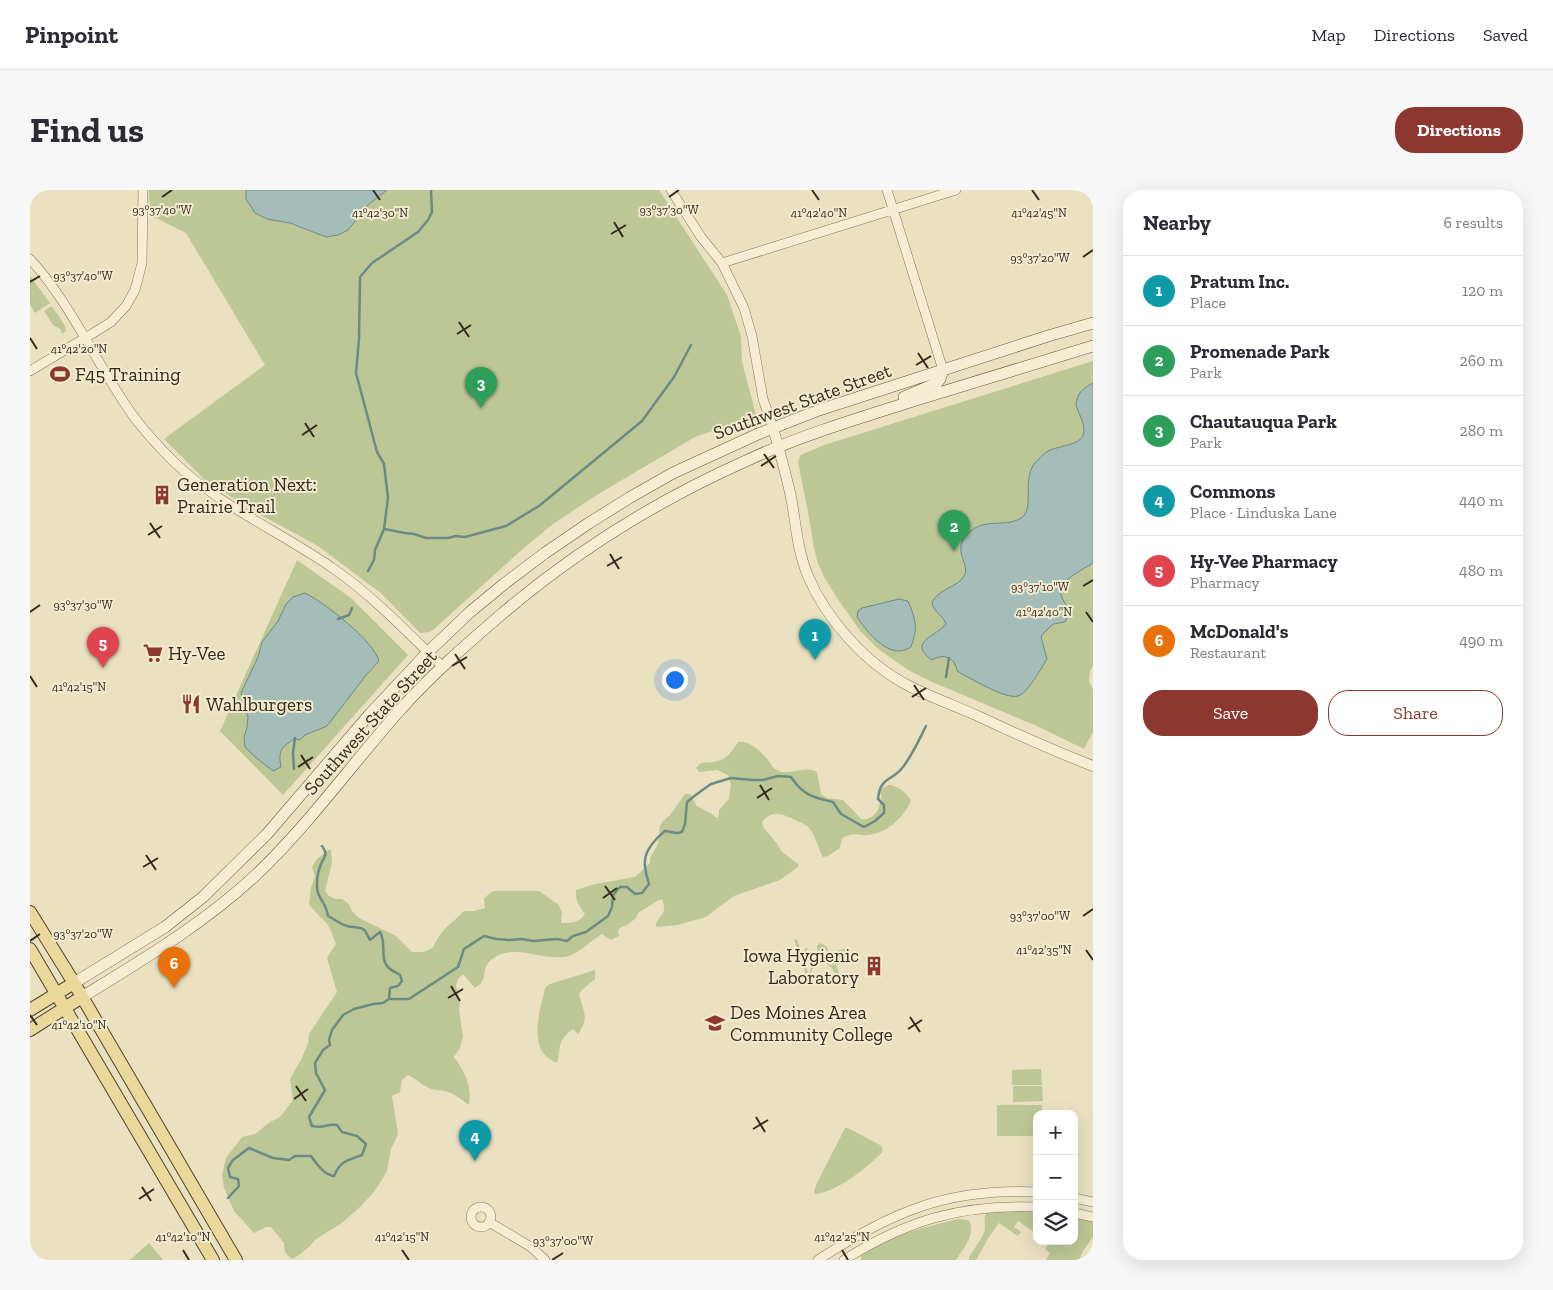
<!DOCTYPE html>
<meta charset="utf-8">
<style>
body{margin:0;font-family:"Zilla Slab",serif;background:#f7f7f7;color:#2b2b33}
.controls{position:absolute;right:15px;bottom:15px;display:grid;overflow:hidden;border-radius:10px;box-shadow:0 5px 20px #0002}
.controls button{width:45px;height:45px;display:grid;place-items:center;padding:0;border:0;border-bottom:1px solid #e1e1e2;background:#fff;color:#2b2b33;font:25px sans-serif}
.you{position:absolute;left:644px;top:489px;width:18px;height:18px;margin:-12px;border:4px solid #fff;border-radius:50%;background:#1a73e8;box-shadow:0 0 0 8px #1a73e833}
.badge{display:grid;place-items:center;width:32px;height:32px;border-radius:50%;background:#8c372f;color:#fff;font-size:16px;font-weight:700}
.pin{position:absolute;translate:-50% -41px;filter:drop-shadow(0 1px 2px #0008)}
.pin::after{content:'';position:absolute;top:26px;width:18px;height:15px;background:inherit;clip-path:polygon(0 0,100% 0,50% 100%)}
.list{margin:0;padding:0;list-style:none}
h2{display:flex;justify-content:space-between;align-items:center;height:65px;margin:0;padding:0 20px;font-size:21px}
h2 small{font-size:16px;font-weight:400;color:#7c7c81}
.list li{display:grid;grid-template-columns:32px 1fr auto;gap:15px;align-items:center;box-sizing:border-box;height:70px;padding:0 20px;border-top:1px solid #e1e1e2}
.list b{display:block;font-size:19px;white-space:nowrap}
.list p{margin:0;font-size:16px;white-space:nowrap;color:#7c7c81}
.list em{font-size:16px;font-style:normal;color:#7c7c81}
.actions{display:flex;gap:10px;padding:15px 20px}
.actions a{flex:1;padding:11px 0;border:1px solid #8c372f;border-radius:20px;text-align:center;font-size:18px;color:#8c372f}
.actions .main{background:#8c372f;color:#fff}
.icon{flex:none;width:28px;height:28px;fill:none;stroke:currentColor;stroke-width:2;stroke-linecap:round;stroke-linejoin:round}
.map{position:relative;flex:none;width:1063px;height:1070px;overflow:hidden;border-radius:20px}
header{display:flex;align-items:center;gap:30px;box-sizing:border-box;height:70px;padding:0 25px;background:#fff;border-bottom:1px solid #e1e1e2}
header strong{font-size:24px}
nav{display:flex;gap:28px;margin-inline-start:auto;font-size:18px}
.intro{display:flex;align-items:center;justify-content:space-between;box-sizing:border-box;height:120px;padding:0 30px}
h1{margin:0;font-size:35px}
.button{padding:12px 22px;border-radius:20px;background:#8c372f;color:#fff;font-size:18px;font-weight:700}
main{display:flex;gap:30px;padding:0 30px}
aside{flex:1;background:#fff;border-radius:20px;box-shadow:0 5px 20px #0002}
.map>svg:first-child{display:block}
.green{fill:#bdc796}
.water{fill:#a4bdb8;stroke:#6c8a85}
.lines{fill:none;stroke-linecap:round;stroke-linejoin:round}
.stream{stroke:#6c8a85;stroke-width:2.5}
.minor-casing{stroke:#82735a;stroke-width:10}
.tertiary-casing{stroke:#82735a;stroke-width:11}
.secondary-casing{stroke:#64543e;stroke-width:12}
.primary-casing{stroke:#50412e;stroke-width:14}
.minor{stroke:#f6eed4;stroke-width:9}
.tertiary{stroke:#f6eed4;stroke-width:10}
.secondary{stroke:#f6eed4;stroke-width:11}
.primary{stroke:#ebd99b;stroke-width:12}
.ticks{fill:none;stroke:#332a1d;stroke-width:2}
.labels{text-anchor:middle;stroke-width:4;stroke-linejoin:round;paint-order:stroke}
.poi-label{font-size:19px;fill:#332a1d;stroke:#f2ebd0;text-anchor:start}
.street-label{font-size:19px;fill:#332a1d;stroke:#f2ebd0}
.ticks-label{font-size:12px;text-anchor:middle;fill:#332a1d;stroke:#f2ebd0;stroke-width:4;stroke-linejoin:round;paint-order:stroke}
</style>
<header>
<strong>Pinpoint</strong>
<nav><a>Map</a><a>Directions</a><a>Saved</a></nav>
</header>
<div class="intro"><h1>Find us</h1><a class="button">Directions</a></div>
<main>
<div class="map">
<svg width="1063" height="1070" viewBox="0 0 1063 1070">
<rect width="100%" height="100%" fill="#eae1c1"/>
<path class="green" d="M119,0h510l68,105 14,41 1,26 16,60 -11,4 -29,3 -23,8 -100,59 -42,28 -28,23 -92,83 -4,2 -9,1 -38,-39 -64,-48 -68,-37 -45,-29 -41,-41 101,-74 -79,-132 -36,-18z
M0,86l20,27 -15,10 -5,-9z
M22,116l13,20 1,5 -4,3c-1,-6 -4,-6 -9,-9l-9,-14z
M1063,171v304c-4,8 -6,15 0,24v43l-9,17 -47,-23 -105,-44 -24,-12 -31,-22 -16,-16 -24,-34 -13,-21 -7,-16 -4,-19 -5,-30 -10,-50 2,-6 3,-2 21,-9z
M267,370l54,38 57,57 -125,140 -63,-64z
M708,552c12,-2 23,10 30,18 3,3 4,7 7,9 14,9 29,-5 42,3l4,22 6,4 16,2 18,19c12,2 19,-9 20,-21 1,-4 -2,-3 0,-8 2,-2 4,-3 7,-5 10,0 17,7 23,15 -5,16 -25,34 -43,35 -12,1 -15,-4 -26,4l-2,9 -12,8 -5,1c-5,-8 -6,-17 -11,-25 -4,-7 -8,-8 -15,-11 -14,-6 -23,-13 -35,1l1,5 15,18 3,6 17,13 1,2 -19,14 -46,16 -28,21 -28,8 -22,2v-4c7,-11 11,-11 6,-24l-5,2 -19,12 -2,5 -9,7 -7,3 -2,3 1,5 -8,4 -9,-6c-12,7 -25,22 -39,23 -22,3 -51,-14 -71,2 -11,9 -5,15 -11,24 -1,2 -4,3 -6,5l-12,-14 -5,5 -2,7 4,14 -1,10 4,27 -3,11 -6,9c11,15 18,29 15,48 -7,-5 -15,-12 -25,-14 -6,-1 -13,-1 -19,-5 -6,-3 -10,-8 -17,-11l-6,5 -2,12 -8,4 6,38 -7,15 -4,22 -7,12 -6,9 -13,14 -19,17 -26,16 -6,7 -11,9 -7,4c-7,-5 -8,-8 -8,-16l-13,-16h-5l-12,6 -20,-22 -10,-23 -2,-13 4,-17 16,-21 13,-3 15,-12 10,-5 13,-17 -3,-21 11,-19 7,-16 1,-10 28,-42 -10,-34 9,-14 -7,-18 -20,-21 2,-17 4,-12 -3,-9 4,-7 12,-10h3l1,13 -7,28 4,5 7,3h6l6,4 4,8 7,7 37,18 16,16h11l10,-4c8,-20 18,-23 31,-37h10l11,-3 -1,-10 9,-7h46l20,14 3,8 -1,10c10,0 18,0 24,-9 -6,-8 -10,-14 -9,-24l19,-6 40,-7 15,-14v-5l8,-14 2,-18 2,-4 8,-7 15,-21h5l7,12 15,8 5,4 2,-3v-5l10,-11 2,-15 -3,-9 -11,-5 -18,2 -3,-4c6,-9 13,-4 22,-7 9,-2 15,-11 20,-19z
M764,749l3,1 5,14 4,-6h2l-5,11 6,16 2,-8 -1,-5 3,-1 2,2 -5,13 2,10h-2z
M790,753l6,3 4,7 16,-5 3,1 -16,6 7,22 -3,1 -5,-10 -8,-6 3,-3 2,5 4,2 -6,-15 -5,-4 -2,4 -3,-2v-3z
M565,780v9l-13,11 -3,4c4,17 11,24 -1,40l-5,-5c-16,11 -12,19 -16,34 -4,-2 -10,-5 -13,-9 -13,-15 -3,-49 1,-66l5,-4z
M1011,879l1,16h-30v-15z
M1012,896l1,15 -30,1v-16z
M967,915h45v9h-5v22h-40z
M815,938h3l32,17 2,2v5c-13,15 -47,41 -67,42l-1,-3 3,-8z
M1007,1020v24l-19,-13 -4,6 7,5 -3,4 -19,-13 -10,14 -13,23h-7v-3c5,-8 11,-16 15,-24 3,-8 -3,-16 5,-22z
M1044,1026l19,5v16l-10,14 -4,9h-33l4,-7 -5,-4 4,-6 -2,-2h27z
M928,1029l11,1c7,14 -5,28 -13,40h-95v-4c21,-20 69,-30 97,-37z
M119,1053l14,17h-33z"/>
<path class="water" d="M216,0h141l-19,15 -20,25 -10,5 -12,2 -36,-14 -23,-4 -12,-6 -9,-14z
M1063,193v180c-9,6 -37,19 -32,32 2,6 7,12 8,18l-4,9 -12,2 -10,10 -2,3 6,22c-6,9 -19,34 -29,37 -12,4 -50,-19 -61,-25 -2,-14 -14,-18 -25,-11 -26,-18 5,-24 14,-36 -3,-9 -13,-12 -14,-22 8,-14 26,-15 32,-26 7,-10 -11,-24 1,-39 17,-22 39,-8 56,-19 14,-9 1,-37 13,-54 4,-4 9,-10 14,-13 11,-6 37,-5 36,-21 0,-8 -6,-18 -8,-25 1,-12 7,-17 17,-22z
M275,403c19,9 69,48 74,68l-12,13 -40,52 -22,9 -5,5 -5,-1c-14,8 -17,11 -14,28l-8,4 -19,-15 -9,-9 -1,-9 3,-11 1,-10 -7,-24 17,-36 4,-15 16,-21 8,-17 7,-7z
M869,409l9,2c8,19 10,27 3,46 -3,2 -8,4 -12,4 -17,0 -33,-21 -42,-34l1,-6 4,-3z"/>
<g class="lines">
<path class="stream" d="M354,339l21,4 9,1 12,4h22l8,-2 9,1 41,-11 33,-20 103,-85 32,-44 17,-32
M338,381l6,-11 1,-10 9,-21 4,-31 -4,-34 -7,-12 -21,-79 3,-34 1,-62 12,-14 46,-31 10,-12 4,-8 -1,-22
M308,429l11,-4 3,-7
M916,487l3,-19
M264,579l-1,-16 2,-15
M292,656c6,8 3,10 -1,18 -2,5 -4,13 -4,19 -1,16 9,18 11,33 6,3 12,8 19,10 15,4 15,-3 23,14l10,-8c7,10 -1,28 9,36 3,3 8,5 11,7l2,6 -4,5 -8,2 -1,11
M198,1008l11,-12 -1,-7 -8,-2 -2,-9 5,-8 16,-12 24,10 16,2 6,-4h16c6,8 12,18 23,20 6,-15 14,-16 28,-21l4,-11 -9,-8 -15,-4 -5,-7c-11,-2 -12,4 -25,1l-3,-9 16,-27 -9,-17 -1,-10 8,-13 7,-5 -1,-5 3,-10 11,-15 11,-6 19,-5 10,-1 6,-4h20l49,-32 6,-18 20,-13 12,3 13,1 13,-1 11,2 24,-2 10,2 6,-5 13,-4 22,-16 4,-9 1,-12 7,-8h7l8,7 7,-1 7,-9c-2,-7 -5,-16 -4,-23 0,-11 12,-24 20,-30l12,2 5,-1 3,-8 2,-22 10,-8 14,-10 20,-6 21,2h11l15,-4 13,1c12,18 21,20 42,25l8,12 23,13 11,-6 9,-8v-8l-6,-6c2,-23 15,-18 25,-32 10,-13 16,-27 23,-41"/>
<defs>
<path id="minor" d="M641,0l30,47 21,26 22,45 8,28 11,63 10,29
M857,0l56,180
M0,69c43,47 67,107 104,158 12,16 26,31 40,45 47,45 107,70 160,107 40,28 74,64 109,98
M692,73l234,-73
M0,181l65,-39 16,-10 15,-16 9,-16 7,-27 1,-73
M1044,1008l19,4
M441 1027a10 10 0 1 1 20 0a10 10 0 1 1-20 0Z
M1044,1023l19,4
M459,1032l42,25 14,13
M788,1070c73,-48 129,-72 219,-68
M814,1070c63,-40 118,-56 193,-53"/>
<path id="tertiary" d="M743,238c7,25 14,49 19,74 4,25 6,50 16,74 18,43 58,88 101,110 22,11 46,20 69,30 38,18 76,35 115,50"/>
<path id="secondary" d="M874,207l33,-14 3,-4 3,-9
M44,793l91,-56 38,-30 64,-63 102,-119 59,-63 42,-40 34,-28 41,-31 44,-30 40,-25 44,-25 85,-39 61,-24 229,-74 45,-13
M52,807c62,-38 123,-74 176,-124 52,-50 94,-109 142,-163 31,-35 67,-66 103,-97 73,-62 157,-114 245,-153 54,-25 111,-42 168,-60 59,-18 118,-36 177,-54"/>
<path id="primary" d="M0,722l44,71 162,277
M0,759l183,311
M0,820l44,-27
M0,840l52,-33"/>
</defs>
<use href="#minor" class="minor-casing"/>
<use href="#tertiary" class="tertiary-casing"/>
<use href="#secondary" class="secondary-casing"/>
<use href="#primary" class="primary-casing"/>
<use href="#minor" class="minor"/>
<use href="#tertiary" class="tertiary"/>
<use href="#secondary" class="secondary"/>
<use href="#primary" class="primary"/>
</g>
<path class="ticks" d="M343,0l7,10M782,0l7,10M1002,0l7,10M132,7l10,-7M639,7l10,-7M584,32l9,15M581,44l15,-9M1053,67l10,-7M0,92l10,-6M429,132l10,15M427,144l14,-9M0,148l7,11M888,163l10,15M886,175l15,-9M275,233l9,14M272,245l15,-10M734,264l10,14M731,276l15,-10M120,333l10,15M118,345l14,-9M580,364l9,15M577,376l15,-9M1053,396l10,-6M0,422l10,-7M1056,422l7,10M425,464l10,15M422,476l15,-9M0,486l7,11M884,495l10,15M882,507l14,-9M271,565l9,14M268,577l15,-10M730,595l9,15M727,608l15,-10M116,665l10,15M113,677l15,-9M575,696l10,14M573,708l14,-10M1053,726l10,-7M0,751l10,-7M1056,760l7,10M421,796l9,15M418,808l15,-9M0,825l7,10M880,827l10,15M878,839l14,-9M266,896l10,15M264,909l14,-10M726,927l9,15M723,939l15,-9M112,997l9,14M109,1009l15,-10M153,1060l6,10M372,1060l7,10M812,1060l6,10M522,1070l11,-7"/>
<defs>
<symbol id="stadium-bare" viewBox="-9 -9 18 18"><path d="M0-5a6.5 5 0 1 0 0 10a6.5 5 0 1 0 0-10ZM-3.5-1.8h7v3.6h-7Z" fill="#8c372f" stroke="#f2ebd0" stroke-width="2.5" paint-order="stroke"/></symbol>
<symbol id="building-bare" viewBox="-9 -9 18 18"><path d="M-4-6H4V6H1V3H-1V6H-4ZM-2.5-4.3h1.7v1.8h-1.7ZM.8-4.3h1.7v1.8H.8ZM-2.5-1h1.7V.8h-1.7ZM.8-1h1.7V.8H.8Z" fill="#8c372f" stroke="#f2ebd0" stroke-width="2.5" paint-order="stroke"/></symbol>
<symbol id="supermarket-bare" viewBox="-9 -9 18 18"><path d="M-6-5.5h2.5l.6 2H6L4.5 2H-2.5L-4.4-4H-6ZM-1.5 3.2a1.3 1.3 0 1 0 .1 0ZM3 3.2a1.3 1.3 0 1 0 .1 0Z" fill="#8c372f" stroke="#f2ebd0" stroke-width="2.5" paint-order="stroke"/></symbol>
<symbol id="restaurant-bare" viewBox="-9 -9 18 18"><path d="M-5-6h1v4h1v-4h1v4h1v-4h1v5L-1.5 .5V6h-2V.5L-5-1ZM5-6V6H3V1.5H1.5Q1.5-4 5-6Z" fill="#8c372f" stroke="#f2ebd0" stroke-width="2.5" paint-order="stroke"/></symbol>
<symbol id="university-bare" viewBox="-9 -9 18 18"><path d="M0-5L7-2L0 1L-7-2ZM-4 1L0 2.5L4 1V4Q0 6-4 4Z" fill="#8c372f" stroke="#f2ebd0" stroke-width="2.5" paint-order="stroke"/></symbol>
</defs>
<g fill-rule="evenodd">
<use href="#stadium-bare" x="16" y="170" width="28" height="28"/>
<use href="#building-bare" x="118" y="291" width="28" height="28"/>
<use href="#supermarket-bare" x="109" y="449" width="28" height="28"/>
<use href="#restaurant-bare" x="147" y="500" width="28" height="28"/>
<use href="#building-bare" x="830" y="762" width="28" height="28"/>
<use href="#university-bare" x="671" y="819" width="28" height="28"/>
</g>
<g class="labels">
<g class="poi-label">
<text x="45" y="191">F45 Training</text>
<text x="147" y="301">Generation Next:<tspan x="147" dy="22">Prairie Trail</tspan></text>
<text x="138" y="470">Hy-Vee</text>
<text x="176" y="521">Wahlburgers</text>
<text x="829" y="772" text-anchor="end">Iowa Hygienic<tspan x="829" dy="22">Laboratory</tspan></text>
<text x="700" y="829">Des Moines Area<tspan x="700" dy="22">Community College</tspan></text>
</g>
<g class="street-label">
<text transform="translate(772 211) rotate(-20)" y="7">Southwest State Street</text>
<text transform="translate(340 532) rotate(-48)" y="7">Southwest State Street</text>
</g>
</g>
<g class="ticks-label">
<text x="639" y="24">93°37'30"W</text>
<text x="132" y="24">93°37'40"W</text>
<text x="1009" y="27">41°42'45"N</text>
<text x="350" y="27">41°42'30"N</text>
<text x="789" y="27">41°42'40"N</text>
<text x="1010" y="72">93°37'20"W</text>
<text x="53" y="90">93°37'40"W</text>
<text x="49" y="163">41°42'20"N</text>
<text x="1010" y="401">93°37'10"W</text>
<text x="53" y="419">93°37'30"W</text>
<text x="1014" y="426">41°42'40"N</text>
<text x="49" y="501">41°42'15"N</text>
<text x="1010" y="730">93°37'00"W</text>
<text x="53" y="748">93°37'20"W</text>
<text x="1014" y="764">41°42'35"N</text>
<text x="49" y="839">41°42'10"N</text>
<text x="153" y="1051">41°42'10"N</text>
<text x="372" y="1051">41°42'15"N</text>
<text x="812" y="1051">41°42'25"N</text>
<text x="533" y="1055">93°37'00"W</text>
</g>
</svg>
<div class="controls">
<button>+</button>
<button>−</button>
<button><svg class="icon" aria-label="layers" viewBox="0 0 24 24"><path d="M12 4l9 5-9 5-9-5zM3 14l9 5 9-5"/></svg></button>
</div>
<div class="you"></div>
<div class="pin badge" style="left:785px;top:470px;background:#0f9aa8">1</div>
<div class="pin badge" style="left:924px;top:361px;background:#2e9e5b">2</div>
<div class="pin badge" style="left:451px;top:218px;background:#2e9e5b">3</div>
<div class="pin badge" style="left:445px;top:971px;background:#0f9aa8">4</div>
<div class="pin badge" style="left:73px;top:478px;background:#e0444e">5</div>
<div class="pin badge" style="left:144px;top:798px;background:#e8710a">6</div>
</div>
<aside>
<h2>Nearby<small>6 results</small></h2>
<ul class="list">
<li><span class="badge" style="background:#0f9aa8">1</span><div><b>Pratum Inc.</b><p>Place</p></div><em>120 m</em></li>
<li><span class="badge" style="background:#2e9e5b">2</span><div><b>Promenade Park</b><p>Park</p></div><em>260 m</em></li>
<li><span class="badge" style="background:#2e9e5b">3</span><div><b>Chautauqua Park</b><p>Park</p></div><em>280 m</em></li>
<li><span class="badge" style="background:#0f9aa8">4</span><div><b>Commons</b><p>Place · Linduska Lane</p></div><em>440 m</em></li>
<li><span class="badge" style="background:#e0444e">5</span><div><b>Hy-Vee Pharmacy</b><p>Pharmacy</p></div><em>480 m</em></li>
<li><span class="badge" style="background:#e8710a">6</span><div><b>McDonald's</b><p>Restaurant</p></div><em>490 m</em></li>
</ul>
<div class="actions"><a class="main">Save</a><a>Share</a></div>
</aside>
</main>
